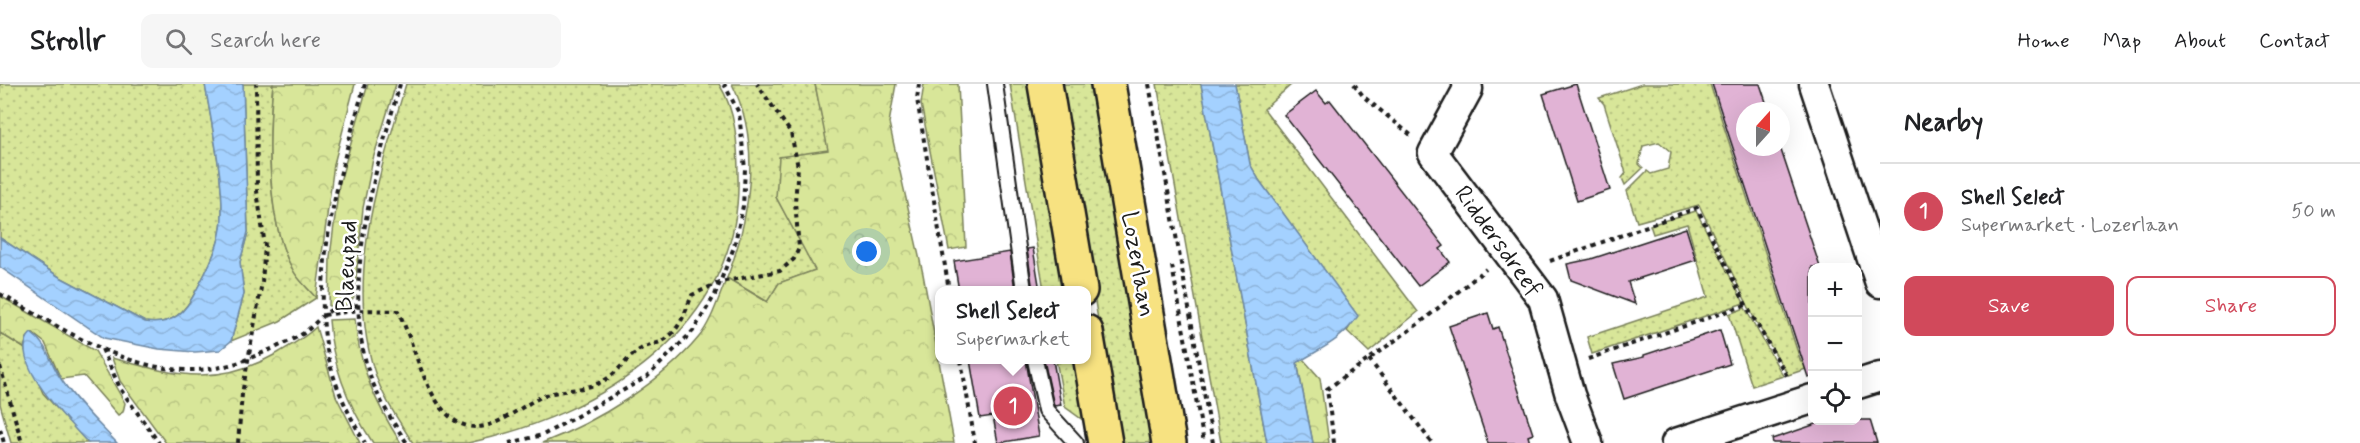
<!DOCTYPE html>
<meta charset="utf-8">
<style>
body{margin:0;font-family:Mynerve,sans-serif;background:#f6f6f6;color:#202124}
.controls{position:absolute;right:18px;bottom:18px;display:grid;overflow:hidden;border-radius:12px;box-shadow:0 6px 24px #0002}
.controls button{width:54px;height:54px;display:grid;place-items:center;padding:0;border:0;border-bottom:2px solid #e0e0e0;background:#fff;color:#202124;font:30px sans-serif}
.compass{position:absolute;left:1736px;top:18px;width:54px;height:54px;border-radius:50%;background:#fff;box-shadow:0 6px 24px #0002;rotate:21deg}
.you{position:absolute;left:867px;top:168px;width:21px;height:21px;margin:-15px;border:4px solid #fff;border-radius:50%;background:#1a73e8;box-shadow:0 0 0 9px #1a73e833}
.badge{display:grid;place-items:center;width:39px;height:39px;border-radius:50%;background:#d1495b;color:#fff;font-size:20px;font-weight:700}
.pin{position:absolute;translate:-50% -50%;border:3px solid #fff;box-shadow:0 2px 6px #0006}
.popup{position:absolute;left:935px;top:202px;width:156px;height:78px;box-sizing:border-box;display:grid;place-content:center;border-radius:12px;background:#fff;filter:drop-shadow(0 2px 4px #0005);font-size:20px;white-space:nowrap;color:#757577}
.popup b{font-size:22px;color:#202124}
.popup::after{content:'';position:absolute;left:50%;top:100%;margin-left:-12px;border:12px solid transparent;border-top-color:#fff}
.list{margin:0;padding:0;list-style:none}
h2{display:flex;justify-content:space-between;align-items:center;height:78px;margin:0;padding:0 24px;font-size:26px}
h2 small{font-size:20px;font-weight:400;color:#757577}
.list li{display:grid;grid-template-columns:39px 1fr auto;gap:18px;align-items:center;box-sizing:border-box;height:96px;padding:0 24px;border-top:2px solid #e0e0e0}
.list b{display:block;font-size:22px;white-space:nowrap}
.list p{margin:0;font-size:20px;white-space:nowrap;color:#757577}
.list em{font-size:20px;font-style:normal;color:#757577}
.actions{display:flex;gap:12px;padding:18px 24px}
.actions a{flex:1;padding:14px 0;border:2px solid #d1495b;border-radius:12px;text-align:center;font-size:21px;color:#d1495b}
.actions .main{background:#d1495b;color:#fff}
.icon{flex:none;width:33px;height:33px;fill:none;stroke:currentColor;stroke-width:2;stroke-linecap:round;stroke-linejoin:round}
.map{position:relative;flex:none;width:1880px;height:359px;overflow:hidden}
header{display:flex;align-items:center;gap:36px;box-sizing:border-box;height:84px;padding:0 30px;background:#fff;border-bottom:2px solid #e0e0e0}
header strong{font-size:28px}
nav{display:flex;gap:33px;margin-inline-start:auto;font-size:21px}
.search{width:420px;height:54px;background:#f6f6f6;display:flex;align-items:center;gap:15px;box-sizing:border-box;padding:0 21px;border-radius:12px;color:#757577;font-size:22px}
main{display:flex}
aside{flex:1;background:#fff}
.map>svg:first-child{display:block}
.grass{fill:url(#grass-dots);stroke:#7a815a;stroke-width:1.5}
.forest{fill:url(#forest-crowns);stroke:#7a815a;stroke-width:1.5}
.water{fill:url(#water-waves);stroke:#6e89a4;stroke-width:1.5}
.building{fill:#e1b3d5;stroke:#1c1c1c;stroke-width:1.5}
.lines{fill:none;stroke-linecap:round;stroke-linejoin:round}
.lane-casing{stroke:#1c1c1c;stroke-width:18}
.street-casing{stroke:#1c1c1c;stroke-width:33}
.primary-casing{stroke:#1c1c1c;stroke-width:38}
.path{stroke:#1c1c1c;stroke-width:4;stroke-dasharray:4.5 4.5;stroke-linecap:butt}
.lane{stroke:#fff;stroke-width:14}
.street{stroke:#fff;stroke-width:28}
.primary{stroke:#f7e281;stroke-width:33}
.labels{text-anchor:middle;stroke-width:5;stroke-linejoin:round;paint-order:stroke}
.street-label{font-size:24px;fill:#1c1c1c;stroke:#fff}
</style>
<header>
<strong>Strollr</strong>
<div class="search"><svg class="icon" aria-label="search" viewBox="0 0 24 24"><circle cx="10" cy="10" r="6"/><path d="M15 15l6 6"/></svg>Search here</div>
<nav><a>Home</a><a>Map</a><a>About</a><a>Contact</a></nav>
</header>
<main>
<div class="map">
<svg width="1880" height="359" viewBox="0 0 1880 359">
<defs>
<pattern id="grass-dots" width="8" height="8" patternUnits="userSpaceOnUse" patternTransform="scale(1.5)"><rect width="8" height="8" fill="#d8e699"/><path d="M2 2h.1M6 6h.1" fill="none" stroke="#b9c583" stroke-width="1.8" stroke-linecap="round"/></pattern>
<pattern id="forest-crowns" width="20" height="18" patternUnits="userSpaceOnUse" patternTransform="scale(1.5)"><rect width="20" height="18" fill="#d8e699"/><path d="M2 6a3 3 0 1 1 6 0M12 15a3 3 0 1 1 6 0" fill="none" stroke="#b9c583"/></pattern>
<pattern id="water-waves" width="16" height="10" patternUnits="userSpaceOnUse" patternTransform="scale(1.5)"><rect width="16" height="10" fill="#a4d1ff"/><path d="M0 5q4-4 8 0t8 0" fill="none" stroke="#8db3da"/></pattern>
</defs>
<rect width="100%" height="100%" fill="#fff"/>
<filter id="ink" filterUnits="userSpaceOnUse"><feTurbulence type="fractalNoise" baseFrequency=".0167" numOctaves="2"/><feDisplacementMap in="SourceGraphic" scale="12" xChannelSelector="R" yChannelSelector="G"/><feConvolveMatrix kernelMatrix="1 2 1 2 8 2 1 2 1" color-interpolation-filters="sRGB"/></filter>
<g filter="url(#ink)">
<path class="grass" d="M0,0h205c6,39 23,114 15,150 -4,19 -14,38 -23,55 -12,23 -24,37 -52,33l-87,-46 -58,-38z
M243,0h30c-5,54 -7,138 20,186 5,10 16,19 23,28l-36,23 -49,20 13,-47 -4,-32 8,-30z
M406,0h313c17,26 19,63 19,93 4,151 -138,238 -270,266 -17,0 -38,0 -55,0 -13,-20 -27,-41 -36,-64 -34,-95 1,-202 29,-295z
M732,0h83l14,66 -53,47 40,73 -37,13 -11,19 -41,-24c23,-59 35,-135 5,-194z
M1010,0h19l35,206h-20z
M1058,0h32l65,359h-36z
M1157,0h44l66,359h-46z
M1235,0h57l-28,25 154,203 -49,40 -22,-21 10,-16 -98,-135 -9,-16z
M1642,0h68l91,278 11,-4v9l-24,8 -33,-55 -56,-115 -62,17 -10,-31 20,-20 4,3 17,-5 3,-17 -12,-10 -16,4 -4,18 4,4 -18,17 -3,-7 4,-5 -22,-69 -5,-6z
M1696,127l48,92 -152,51 -5,-17 121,-40 -21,-73 -34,10 -3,-9z
M1745,224l38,68 -31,10 -23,-72z
M0,249l24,15 19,45 45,50h-77l-11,-39z
M1056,276h20l11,63 -22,-16z"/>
<path class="forest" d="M273,0h82l-21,80 -18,134c-7,-9 -18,-18 -23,-28 -27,-48 -25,-132 -20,-186z
M368,0h28l-23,75 -10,49 -9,89 -8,9h-17l1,-49 9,-72z
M815,0h81l-7,39 34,151 31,169h-412c55,-21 120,-61 157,-106 13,-16 20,-41 28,-59l40,24 12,-19 36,-13 -39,-73 3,-40 49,-7z
M924,0h34l8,163 -17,3 -28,-146z
M0,212l95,55 30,52 -2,9 -5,3 -34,-39 -23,3 -16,-36 -13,-10 -5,5 -3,10 -24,-15z
M355,235c4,47 20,84 46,124h-28c-25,-38 -41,-77 -44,-123z
M316,243l20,69 24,47h-194l-46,-62 -8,-23c64,17 104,30 166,-5 13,-8 27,-15 38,-26z
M1303,275l17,19 9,65h-16l-16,-81z"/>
<path class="water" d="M205,0h38l5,148 -8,30 4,32 -13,47 -11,9 -25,2 -36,-3 -55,-11 -104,-71v-29l58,38 87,46c28,4 41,-10 52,-33 9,-17 19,-36 23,-55 8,-36 -9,-111 -15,-150z
M1201,0h34l15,80 9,16 99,136c-18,26 -35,31 -61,47l16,80h-46z
M31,249c18,13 18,28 30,46 15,23 37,44 56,64h-29c-18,-20 -83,-84 -57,-110z"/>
<path class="building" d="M1576,0l34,106 -33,11 -34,-107z
M1712,0h48l9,27h-24v36h35l40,120h-8v109l-4,1z
M1316,7l10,12 4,-3 114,146 -4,3 10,13 -32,24 -134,-171z
M1686,144l10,32 -68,22 7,22 -64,-24 -4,-16 24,-5z
M1033,164l7,43h-7l-6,-42z
M1010,168l5,39h-56l-5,-30z
M1488,229l5,16 5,-2 28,86 7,21 -5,2 2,7h-42l-39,-117z
M1720,246l10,34 -106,35 -11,-35 31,-7v-2z
M970,276h56l13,76 -41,7 -5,-27 -13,2z
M1044,276h9l8,45 -7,1z
M1828,336h42l7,23h-104l-1,-4z"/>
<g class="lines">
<defs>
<path id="lane" d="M995,0l29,206
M1035,276l11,50 30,33"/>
<path id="street" d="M1467,0l1,5 -35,64 110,146 27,96 18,48
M1814,0l66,199
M1858,300l22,-7
M1676,359l136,-44"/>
<path id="primary" d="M1045,0l35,206
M1108,0l61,359
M1086,248l19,111"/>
</defs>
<use href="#lane" class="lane-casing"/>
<use href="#street" class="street-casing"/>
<use href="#primary" class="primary-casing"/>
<path class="path" d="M365,0c-24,83 -57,193 -35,280 7,27 21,55 35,79
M400,0c-24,84 -58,196 -33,282 8,28 24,54 40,77
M919,0l-2,15 32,191
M1149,0l64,359
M1354,0l10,13 48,39
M1550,177l147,-53 49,97 42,73
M1172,182l32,177
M0,210c77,42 159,102 250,64 17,-7 38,-15 54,-25 8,-6 15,-15 24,-21 7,-5 21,-5 30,-7
M324,231l35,-5 39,1c17,33 26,87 56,109 34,23 65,-17 95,-26 18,-5 38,-4 54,-13 13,-6 24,-24 38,-32 8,-5 19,-5 26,-11 13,-9 19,-28 25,-43l28,-13 60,-11 14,-12 5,-11 -4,-46 3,-35 -7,-34 -34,-49
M102,265l19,41 38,53
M1369,275l63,84
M1588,275l158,-54
M961,276l14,83
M0,282l22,77
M0,345l4,14
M238,359l4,-49 20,-112 3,-36 -8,-55 -1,-107
M509,359l34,-8 104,-58 46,-46 22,-36 19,-48 9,-41 2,-37 -6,-56 -15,-29
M1334,359l-7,-54 94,-67 65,-53"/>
<use href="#lane" class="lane"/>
<use href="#street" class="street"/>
<use href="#primary" class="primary"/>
</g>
</g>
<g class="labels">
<g class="street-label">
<text transform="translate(1499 157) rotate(54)" y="8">Riddersdreef</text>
<text transform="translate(1139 180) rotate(80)" y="8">Lozerlaan</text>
<text transform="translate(346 182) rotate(-87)" y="8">Blaeupad</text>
</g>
</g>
</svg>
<div class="controls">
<button>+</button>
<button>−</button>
<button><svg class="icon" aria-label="locate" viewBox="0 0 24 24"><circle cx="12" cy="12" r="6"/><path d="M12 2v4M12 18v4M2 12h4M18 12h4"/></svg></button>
</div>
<svg class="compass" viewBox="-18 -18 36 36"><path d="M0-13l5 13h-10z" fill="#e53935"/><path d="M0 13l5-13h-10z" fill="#757577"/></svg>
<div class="you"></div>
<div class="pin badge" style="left:1013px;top:322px">1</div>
<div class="popup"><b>Shell Select</b>Supermarket</div>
</div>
<aside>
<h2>Nearby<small></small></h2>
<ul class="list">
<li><span class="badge">1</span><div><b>Shell Select</b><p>Supermarket · Lozerlaan</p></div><em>50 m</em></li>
</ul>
<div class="actions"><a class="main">Save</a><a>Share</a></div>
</aside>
</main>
